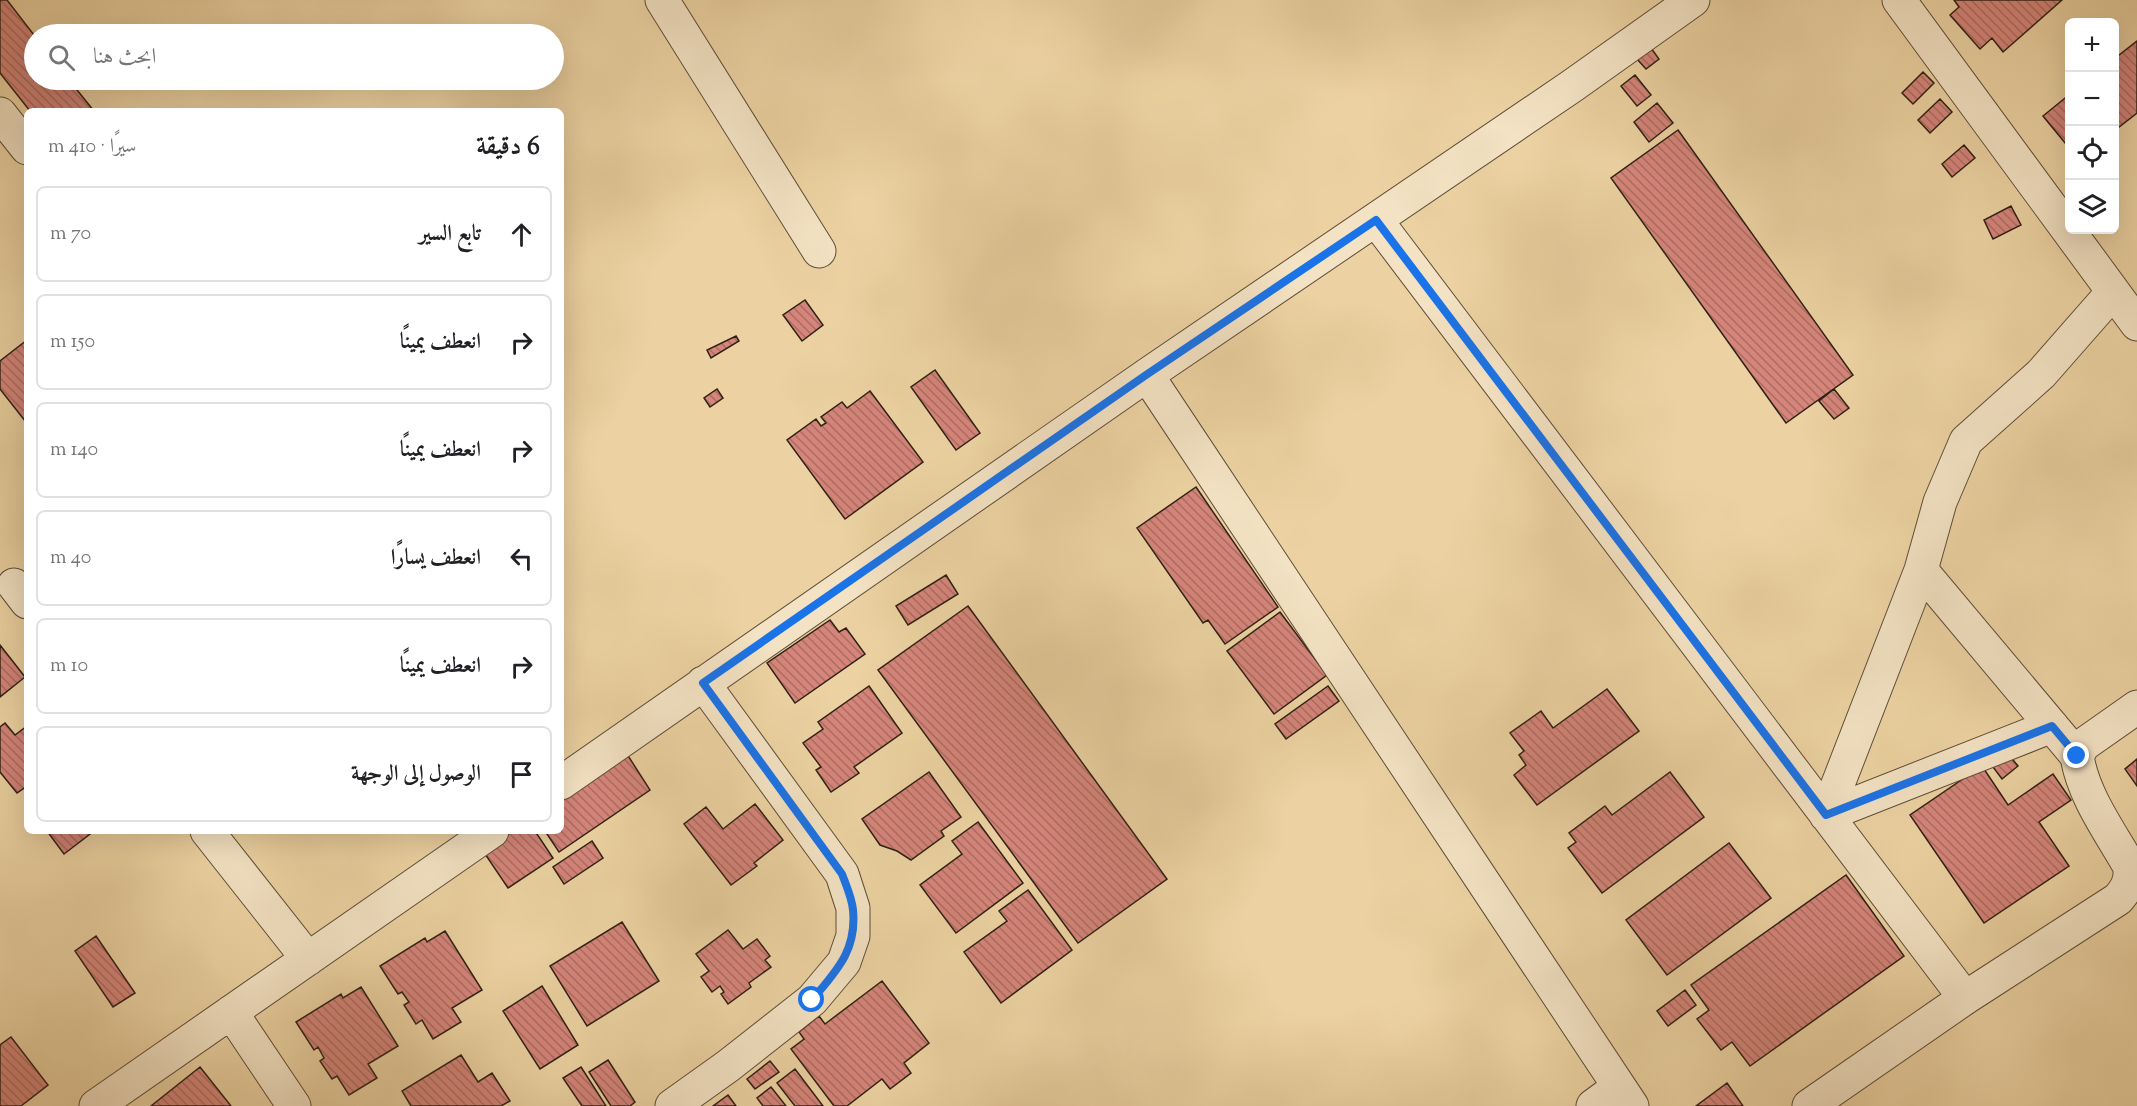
<!DOCTYPE html>
<html lang="ar">
<meta charset="utf-8">
<style>
body{margin:0;font-family:"Sorts Mill Goudy",Amiri,serif;background:#f2f2f2;color:#202124;direction:rtl}
.controls{position:absolute;right:18px;top:18px;display:grid;overflow:hidden;border-radius:9px;box-shadow:0 6px 24px #0002}
.controls button{width:54px;height:54px;display:grid;place-items:center;padding:0;border:0;border-bottom:2px solid #e0e0e0;background:#fff;color:#202124;font:30px sans-serif}
.stop{position:absolute;width:18px;height:18px;margin:-14px;border:4px solid #1a73e8;border-radius:50%;background:#fff}
.stop.end{background:#1a73e8;border-color:#fff;box-shadow:0 2px 6px #0008}
.list{margin:0;padding:0;list-style:none}
h2{display:flex;justify-content:space-between;align-items:center;height:78px;margin:0;padding:0 24px;font-size:26px}
h2 small{font-size:20px;font-weight:400;color:#757577}
.list li{display:grid;grid-template-columns:39px 1fr auto;gap:18px;align-items:center;box-sizing:border-box;height:96px;margin:0 12px 12px;padding:0 12px;border:2px solid #e0e0e0;border-radius:9px}
.list b{display:block;font-size:22px;white-space:nowrap}
.list em{font-size:20px;font-style:normal;color:#757577}
.icon{flex:none;width:33px;height:33px;fill:none;stroke:currentColor;stroke-width:2;stroke-linecap:round;stroke-linejoin:round}
.map{position:relative;flex:none;width:2137px;height:1106px;overflow:hidden;direction:ltr}
.search{position:absolute;background:#fff;box-shadow:0 6px 24px #0002;left:24px;top:24px;width:540px;height:66px;display:flex;align-items:center;gap:15px;box-sizing:border-box;padding:0 21px;border-radius:33px;color:#757577;font-size:22px}
.panel{position:absolute;background:#fff;box-shadow:0 6px 24px #0002;left:24px;top:108px;width:540px;height:726px;border-radius:9px;direction:rtl}
.map>svg:first-child{display:block}
.building{fill:url(#building-back-hatch);stroke:#2f2114;stroke-width:1.5}
.lines{fill:none;stroke-linecap:round;stroke-linejoin:round}
.minor-casing{stroke:#5e4d38;stroke-width:35}
.minor{stroke:#f3e2c3;stroke-width:33}
.route{stroke:#1a73e8;stroke-width:8}
</style>
<div class="map">
<svg width="2137" height="1106" viewBox="0 0 2137 1106">
<defs>
<pattern id="building-back-hatch" width="6" height="6" patternUnits="userSpaceOnUse" patternTransform="scale(1.5)"><rect width="6" height="6" fill="#d5857a"/><path d="M-1 5l2 2M0 0l6 6M5-1l2 2" fill="none" stroke="#ad6c63"/></pattern>
</defs>
<rect width="100%" height="100%" fill="#ecd2a2"/>
<filter id="stains"><feTurbulence type="fractalNoise" baseFrequency=".00333" numOctaves="4"/><feColorMatrix values="0 0 0 0 .2 0 0 0 0 .09 0 0 0 0 .02 0 0 0 .5 -.17"/></filter>
<radialGradient id="worn" r=".72"><stop offset=".6" stop-color="#630" stop-opacity="0"/><stop offset="1" stop-color="#630" stop-opacity=".3"/></radialGradient>
<path class="building" d="M0,0h7l27,35v45h35l25,31h-64l-30,-38z
M1954,0h108l-59,52 -11,-14 -12,11 -30,-34 9,-8z
M2137,41v72l-23,18v-72z
M1651,48l8,11 -13,10 -9,-10z
M1923,72l11,11 -21,21 -11,-11z
M1635,75l16,20 -14,11 -16,-20z
M2070,94v55l-27,-33z
M1940,99l12,13 -22,21 -12,-13z
M1657,103l16,20 -24,19 -15,-20z
M1678,130l175,245 -67,48 -175,-245z
M1964,145l11,13 -23,19 -10,-13z
M2011,206l10,19 -28,14 -9,-19z
M805,300l18,25 -21,16 -19,-26z
M736,336l3,5 -28,17 -4,-8z
M27,340v81l-1,1 -26,-33v-28z
M935,370l45,63 -24,17 -45,-63z
M717,389l6,9 -13,9 -6,-9z
M1834,389l15,19 -15,11 -15,-18z
M870,391l53,71 -78,57 -58,-79 29,-21 5,7 5,-3 -5,-6 21,-15 5,6z
M1196,487l82,120 -53,37 -17,-24 -5,3 -66,-95z
M946,575l12,19 -50,31 -12,-19z
M968,606l199,273 -89,64 -200,-273z
M1280,612l47,63 -53,39 -47,-63z
M830,620l9,12 7,-4 19,26 -70,49 -28,-40z
M0,645l25,32 -25,20z
M869,686l33,47 -48,34 5,6 -28,19 -15,-22 5,-3 -18,-24 20,-14 -5,-7z
M1328,686l11,15 -53,38 -11,-15z
M1607,689l32,42 -102,74 -23,-30 12,-10 -7,-10 5,-4 -14,-18 31,-22 12,17z
M5,723l10,12 12,-9v60l-10,7 -17,-21v-45z
M625,751l25,39 -91,62 -14,-21h16v-37z
M2009,755l9,11 -16,13 -9,-12z
M2137,759v27l-12,-17z
M1982,766l26,39 45,-31 18,26 -32,22 30,44 -85,57 -74,-108z
M929,772l32,45 -20,14 3,5 -33,24 -14,-9 -17,-6 -18,-26z
M1670,772l34,45 -102,76 -34,-45 8,-6 -7,-9 36,-27 7,9z
M755,804l28,36 -29,23 3,3 -26,19 -47,-61 22,-17 17,22z
M978,822l45,61 -67,50 -36,-48 42,-31 -10,-13z
M47,831h47l-30,23z
M513,831h22l18,27 -45,30 -25,-37z
M592,841l11,17 -39,26 -11,-17z
M1729,843l42,55 -104,77 -41,-55z
M1846,875l58,81 -154,110 -18,-24 -11,8 -24,-31 12,-9 -18,-25z
M1028,890l44,60 -71,53 -37,-51 43,-31 -8,-10z
M622,922l37,59 -72,45 -37,-60z
M728,930l15,19 14,-10 13,17 -5,4 6,7 -22,16 2,4 -23,17 -7,-10 3,-2 -4,-6 -8,6 -11,-15 8,-6 -13,-17z
M445,931l37,59 -30,18 9,14 -28,17 -11,-19 -6,4 -12,-19 5,-3 -7,-10 -4,2 -18,-28 45,-28 2,4z
M96,936l39,57 -22,14 -38,-56z
M882,981l47,62 -25,20 7,10 -21,16 -8,-10 -35,27h-13l-43,-57 13,-10 -5,-7 20,-16 6,8z
M542,986l36,59 -38,24 -37,-58z
M361,987l37,59 -30,18 9,14 -28,17 -12,-19 -5,3 -12,-18 4,-3 -6,-11 -4,3 -18,-28 45,-28 2,4z
M1685,990l11,15 -28,21 -11,-15z
M11,1037l37,48 -27,21h-21v-61z
M461,1055l17,27 14,-9 18,28 -9,5h-90l-9,-15z
M608,1060l27,42 -5,4h-19l-22,-34z
M770,1061l9,11 -24,17 -8,-10z
M200,1067l31,39h-80z
M581,1067l25,39h-24l-19,-28z
M795,1069l28,37h-28l-18,-23z
M1727,1083l16,23h-47z
M771,1087l15,19h-23l-6,-8z
M728,1095l8,11h-23z"/>
<g class="lines">
<defs>
<path id="minor" d="M662,0l157,251
M1899,0l238,324
M0,114l27,34
M1376,220l589,778
M1147,375l485,731
M14,585l13,17
M2077,756l6,-11 54,-38
M561,783l586,-408 425,-289 121,-86
M1826,815l95,-245 19,-68 26,-61 75,-67 72,-82
M1826,815l226,-89
M207,831l101,128
M231,1012l63,94
M96,1106l396,-275
M672,1106l56,-40 84,-66 32,-38 9,-26v-28l-11,-34 -139,-191
M1593,1106l26,-19
M1809,1106l156,-108 153,-99c9,-10 13,-18 12,-32 -19,-34 -47,-71 -53,-111l-156,-186"/>
</defs>
<use href="#minor" class="minor-casing"/>
<use href="#minor" class="minor"/>
</g>
<g class="lines">
<path class="route" d="M812,1000c24,-29 45,-49 41,-90 -1,-12 -7,-25 -11,-36l-139,-191 443,-308 230,-155 450,595 226,-89 25,30"/>
</g>
<rect width="100%" height="100%" filter="url(#stains)"/>
<rect width="100%" height="100%" fill="url(#worn)"/>
</svg>
<div class="controls">
<button>+</button>
<button>−</button>
<button><svg class="icon" aria-label="locate" viewBox="0 0 24 24"><circle cx="12" cy="12" r="6"/><path d="M12 2v4M12 18v4M2 12h4M18 12h4"/></svg></button>
<button><svg class="icon" aria-label="layers" viewBox="0 0 24 24"><path d="M12 4l9 5-9 5-9-5zM3 14l9 5 9-5"/></svg></button>
</div>
<div class="stop" style="left:812px;top:1000px"></div>
<div class="stop end" style="left:2077px;top:756px"></div>
<div class="search"><svg class="icon" aria-label="search" viewBox="0 0 24 24"><circle cx="10" cy="10" r="6"/><path d="M15 15l6 6"/></svg>ابحث هنا</div>
<section class="panel">
<h2>6 دقيقة<small>سيرًا · 410 m</small></h2>
<ul class="list">
<li><svg class="icon" aria-label="ahead" viewBox="0 0 24 24"><path d="M12 20V5M6 11l6-6 6 6"/></svg><div><b>تابع السير</b></div><em>70 m</em></li>
<li><svg class="icon" aria-label="right" viewBox="0 0 24 24"><path d="M7 20v-9h11M14 6l5 5-5 5"/></svg><div><b>انعطف يمينًا</b></div><em>150 m</em></li>
<li><svg class="icon" aria-label="right" viewBox="0 0 24 24"><path d="M7 20v-9h11M14 6l5 5-5 5"/></svg><div><b>انعطف يمينًا</b></div><em>140 m</em></li>
<li><svg class="icon" aria-label="left" viewBox="0 0 24 24"><path d="M17 20v-9H6M10 6l-5 5 5 5"/></svg><div><b>انعطف يسارًا</b></div><em>40 m</em></li>
<li><svg class="icon" aria-label="right" viewBox="0 0 24 24"><path d="M7 20v-9h11M14 6l5 5-5 5"/></svg><div><b>انعطف يمينًا</b></div><em>10 m</em></li>
<li><svg class="icon" aria-label="arrive" viewBox="0 0 24 24"><path d="M6 21V4h12l-3 4 3 4H6"/></svg><div><b>الوصول إلى الوجهة</b></div></li>
</ul>
</section>
</div>
